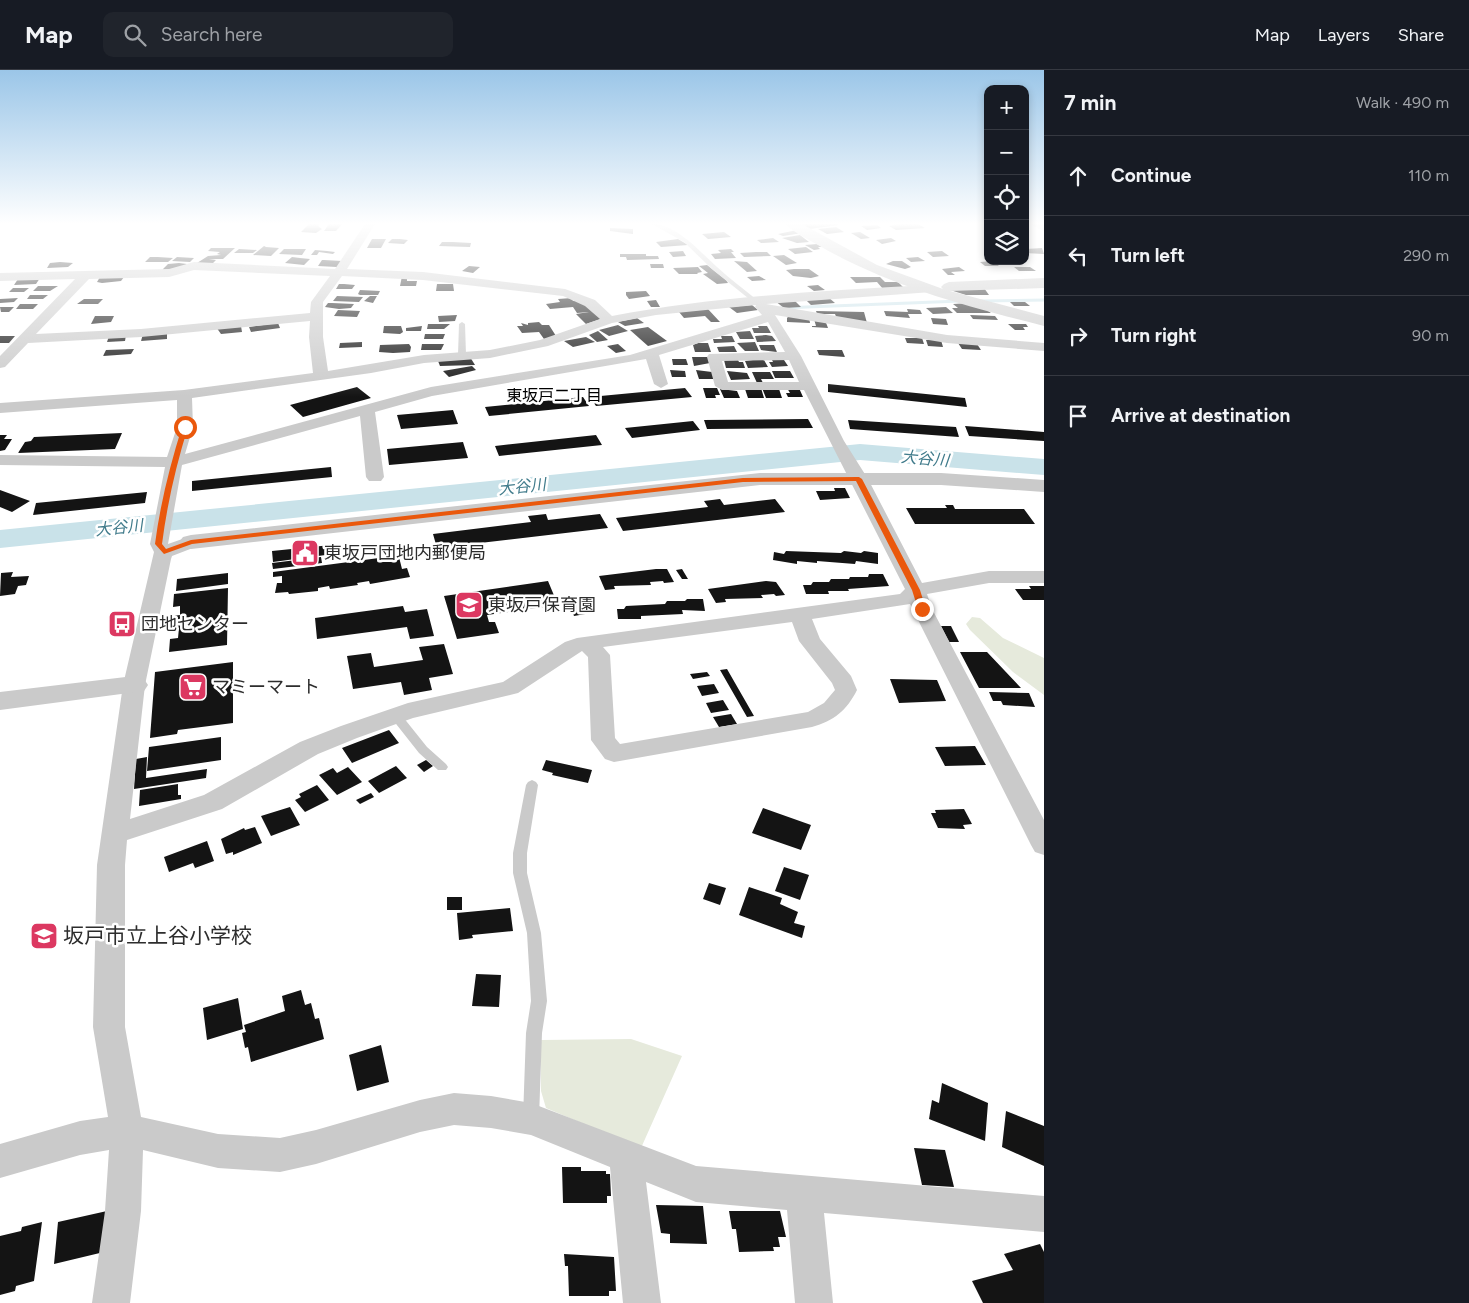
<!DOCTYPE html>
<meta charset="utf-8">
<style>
body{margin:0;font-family:Figtree,"Noto Sans JP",sans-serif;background:#20242c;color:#f1f3f6}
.controls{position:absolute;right:15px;top:15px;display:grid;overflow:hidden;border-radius:10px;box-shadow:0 2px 8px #0003}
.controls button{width:45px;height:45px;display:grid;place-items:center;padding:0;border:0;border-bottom:1px solid #363941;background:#171b24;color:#f1f3f6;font:25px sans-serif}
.stop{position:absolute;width:15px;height:15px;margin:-11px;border:4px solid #ea580c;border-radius:50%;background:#fff}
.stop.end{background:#ea580c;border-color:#fff;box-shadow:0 1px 5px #0008}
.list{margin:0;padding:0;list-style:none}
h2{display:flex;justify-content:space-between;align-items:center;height:65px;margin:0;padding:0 20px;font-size:21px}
h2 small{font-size:16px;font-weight:400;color:#9ea1a6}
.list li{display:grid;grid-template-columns:32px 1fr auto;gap:15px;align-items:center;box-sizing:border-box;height:80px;padding:0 20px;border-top:1px solid #363941}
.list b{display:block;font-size:19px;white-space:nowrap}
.list em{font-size:16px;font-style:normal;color:#9ea1a6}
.icon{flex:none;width:28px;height:28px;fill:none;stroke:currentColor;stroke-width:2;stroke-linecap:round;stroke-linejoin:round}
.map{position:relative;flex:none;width:1044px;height:1233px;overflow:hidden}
header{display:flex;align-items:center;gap:30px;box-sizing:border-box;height:70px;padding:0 25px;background:#171b24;border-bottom:1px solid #363941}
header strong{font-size:24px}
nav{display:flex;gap:28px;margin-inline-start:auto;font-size:18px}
.search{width:350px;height:45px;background:#20242c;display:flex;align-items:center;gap:12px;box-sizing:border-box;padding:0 18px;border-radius:10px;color:#9ea1a6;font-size:19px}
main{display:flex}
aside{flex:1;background:#171b24}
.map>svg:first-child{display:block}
.green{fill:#e6eadc}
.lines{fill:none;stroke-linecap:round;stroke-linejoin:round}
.stream{stroke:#c9e2e9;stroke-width:3}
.river{fill:#c9e2e9;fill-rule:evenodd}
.building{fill:#141414}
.service{fill:#cacaca;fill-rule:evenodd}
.minor{fill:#cacaca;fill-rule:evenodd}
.tertiary{fill:#cacaca;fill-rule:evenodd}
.route{fill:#ea580c}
.labels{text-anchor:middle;stroke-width:5;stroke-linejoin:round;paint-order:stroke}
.far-neighbourhood-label{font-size:16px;fill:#000;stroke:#fff}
.far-water-label{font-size:16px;font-style:italic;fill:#407b8b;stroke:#fff}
.poi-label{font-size:18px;fill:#2d2d2d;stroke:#fff;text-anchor:start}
.near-poi-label{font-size:21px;fill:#2d2d2d;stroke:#fff;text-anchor:start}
</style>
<header>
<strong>Map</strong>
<div class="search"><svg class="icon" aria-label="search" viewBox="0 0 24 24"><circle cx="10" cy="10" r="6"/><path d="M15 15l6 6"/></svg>Search here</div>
<nav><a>Map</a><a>Layers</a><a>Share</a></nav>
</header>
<main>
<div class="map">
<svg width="1044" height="1233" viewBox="0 0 1044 1233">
<rect width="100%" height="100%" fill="#fff"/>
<path class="green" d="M972,547l8,1 23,20 41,20v37l-31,-23 -43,-42 -4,-6z
M631,969l51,17 -41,92 -95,-40 -5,-17v-51z"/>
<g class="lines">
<path class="stream" d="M979,231l65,-1
M781,238l180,-7"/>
<path class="river" d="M860,374l184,15v16l-184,-15 -860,88v-18z"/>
</g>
<path class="building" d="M309,154h10l-1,2 4,3 -6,4 -15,-1z
M329,154h13l-6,7h-12z
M801,154h37v1l-29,4z
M899,154h19l7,4 -29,2 -7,-4z
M877,155l4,3 -14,2 -6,-4z
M836,157l8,5 -17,2 -9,-5z
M610,158l23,1v5l-23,-3z
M797,160l5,3 -19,3 -5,-2z
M724,162l7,5 -23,2 -6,-5z
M860,162l10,6 -9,1 -10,-6z
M800,165l9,7 -12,1 -15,-5z
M773,168l6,4 -18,1 -4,-3z
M891,168l5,3 -14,3 -6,-4z
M372,169h14l-5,9h-14z
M392,169h8l8,1 -4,4 -16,-1z
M678,169l10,6 -27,2 -5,-5z
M442,172h11l18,1 -1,4 -31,-1z
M817,174l5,3h-4l2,2 -6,1 -9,-5z
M264,176l2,1 13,1 -8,8 -18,-1z
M806,177l7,5 -18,2 -7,-5z
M211,178h24l-12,11h-14l7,1 -3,3h-16l11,-7 13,-1 -4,-1 3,-2 -12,-1z
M1042,178l2,6 -19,-1 1,-4z
M239,179l18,1 -4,3h-19z
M284,179h22l-4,6 -23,-1z
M731,179l3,3h-3l5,6 -21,1 -4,-5 10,-1 -3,-3z
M315,180l12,1 8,1 -2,2 -14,-2 -2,3h-6z
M683,181l3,5 -13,1 -4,-5z
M942,181l7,5 -16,1 -6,-5z
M756,182h11l4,4 -27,1 -4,-4z
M620,184h26v2h12l1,3 -32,1 -1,-3h-6z
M784,185l13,8 -11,2 -13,-9z
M150,187h8l15,1 -5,4h-23z
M177,187l17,1 -4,4 -18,-1z
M292,187l8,1 10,1 -6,6 -19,-2z
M918,187l7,4 -14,1 -5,-4z
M322,190h2l18,1 -5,6 -19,-1z
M734,191l13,1 10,9 -10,1z
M893,191h9l9,6 -6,2 -19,-5z
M993,191l6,5h-14l-5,-4z
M60,192l13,1 -5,4 -21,1 3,-5z
M179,193l8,1 -5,4 -20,2 6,-6z
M650,194h13l1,4h-13z
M707,195l19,15 2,3 -11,1 -14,-10 5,-1 -9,-7z
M469,196l11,1 -7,6 -11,-2z
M698,197l4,5 -5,1 1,1h-19l-6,-6z
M959,197l6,4 -14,1 4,3h-7l-6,-6z
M1014,197h16l6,4h-17z
M794,199h15l10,7 -8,2 -18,-2 -7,-6z
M402,206l5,1v4h10l-1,5h-16z
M759,206l7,4 -14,1 -5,-4z
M100,207h24l-3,4 -19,2 -5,-1z
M850,207h30l5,5h-4h17l6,6 -21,1 -6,-7 -21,1z
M40,208l-4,6 -22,1 4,-6z
M339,214h5l11,1 -3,4h-16z
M437,214h16l1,7h-18z
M818,215l7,5 -11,1 -7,-5z
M38,216h20l-8,5h-17z
M13,218h16l-5,4h-15z
M984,218l5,7h-23l-16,-5z
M360,220l20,1 -2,4h-18l-2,-1z
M646,221l4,5 -21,3 -3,-4v-3z
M30,225h18l-5,4h-16z
M337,226l26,1 -4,5 -26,-1z
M370,226h7l-4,7 -9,-2z
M828,227l7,6 -24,2 -7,-7z
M18,228l-4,4 -14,1v-4z
M572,228l1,3 9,-1 19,19 -15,5 -10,-10 13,-2 -12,1 -4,-6 -23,2 -4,-5 14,-2 -2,-3z
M84,229h19l-5,5h-21z
M793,229l8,8 -17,1 -9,-7z
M656,230l4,7h-9l-4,-6z
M1010,232h15l5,4h-16z
M328,233h4l22,1 -3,4 -12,1 -14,-2z
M970,233l14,5 7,5h-34l-5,-5h6l-5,-4z
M20,234h18l-5,5h-17z
M752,235l6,5 -21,3 -8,-6z
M0,237h14l-5,5h-8z
M946,237l7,6 -20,1 -7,-6z
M707,238l13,14h-9l-6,-6 -21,2 -5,-6z
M907,239l13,1 2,4h-14l2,4 -24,-2 -2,-5 24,1z
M338,240l22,1 -3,6 -23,-1z
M816,241l48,1 3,11 -30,-4 -2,-5h-18z
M457,245l-2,6 -16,1 -1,-6z
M970,245l25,1 3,4 -25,-1z
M95,246h19l-3,6 -20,2z
M789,246l20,1 1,6 -23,-1v-4z
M637,248l7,5 -19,3 -7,-4z
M931,248l15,1 2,6 -15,-1z
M814,249l11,1 3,8 -16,-1v-1h4z
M539,252l3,3h7l7,11 -12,3 -5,-7 -17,1 -5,-7h6l-2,-3 7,2v-2z
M278,253l2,5 -29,4 -2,-5z
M428,254h22l-6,5h-17z
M1008,254h18l2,3h-5l2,3h-10z
M618,255l10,6 -19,5 -10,-6z
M241,256l1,6 -21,2 -5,-7z
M384,256h17l2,6 -3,2 -17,-1z
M422,256l-1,5h-15v-3z
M758,256h9l4,7h-17l-2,-5h7z
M648,257l19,14 -19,5 -18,-16z
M598,261l10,9 -11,2 -8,-7z
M750,261l4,8h-14l-4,-7z
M167,262v7l-26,2 2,-7z
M425,264h20l-2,5h-19z
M126,265l-1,6 -18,1 2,-6z
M766,265l6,1 4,5 -19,1 -2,-6z
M0,266h15l-6,7h-9z
M721,266h11l3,6 -21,1 -1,-4h9z
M586,267l9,5 -22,5 -9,-6z
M905,268h17l2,6 -17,-1z
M926,270h15l2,7 -15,-1z
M362,272v5l-23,1 1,-5z
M755,272l4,9h-14l-8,-8z
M698,273h10l3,9h-16l-2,-7z
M958,273l19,1 4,6 -19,-1z
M422,274h22l-3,6h-20z
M618,274l8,7 -10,2 -9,-7z
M380,275l29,-1 2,3 -1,5 -17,1 -14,-1z
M759,275h15l3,7 -16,-2z
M734,276l3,6h-18l-2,-5z
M134,279l-3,5 -28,2 3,-6z
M817,280h25l3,7 -26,-2z
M470,287l5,8 -35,1 -2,-5z
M692,287h16l2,6 -16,3z
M672,289h14l2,6h-15z
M724,290h14l1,2h4l2,6h-19z
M753,290h11l4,7 -20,1 -3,-7z
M772,290h12l4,6 -16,1 -3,-5h4z
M472,296l4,4 -27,7 -6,-6z
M670,300l15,1 1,6h-14z
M696,300l16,2 3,7h-16z
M727,301l20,2 3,6 -19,1z
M772,301h18l4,7h-19z
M752,302h18l4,7h-13l2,4h-6z
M828,314l137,14 2,9 -139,-15z
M357,317l14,11 -68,19 -13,-12z
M685,318l7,9 -96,9 -6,-9z
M703,318h14l3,7h-5l1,3h-10z
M761,318l3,10h-16l-3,-9z
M762,318l17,1 3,9h-16z
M787,318h12l4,9h-15l-2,-4h4z
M720,319l17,2 3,7h-16z
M583,327l6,9 -100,10 -4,-9z
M453,340l5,14 -57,5 -4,-14z
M808,349l5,9 -106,1 -3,-9z
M848,350l108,7 3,10 -109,-8z
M693,351l7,9 -68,8 -7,-10z
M965,356l79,6v9l-75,-5z
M122,363l-7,16 -97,4 7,-11 6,-1 3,-4z
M0,365h7l-3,4h8l-7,11 -5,1z
M596,365l6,10 -103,11 -4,-10z
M463,372l5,16 -79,7 -2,-16z
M331,397l1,10 -140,14v-10z
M834,418h11l5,10 -30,2 -4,-9h19z
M0,420l30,11 -18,11 -12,-5z
M147,422l-2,11 -112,12 3,-12z
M720,429l4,6 51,-6 10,13 -162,19 -7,-13 92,-11 -4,-6z
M945,435h8l2,4h69l11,15h-120l-9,-16h41z
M546,444l2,6 52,-6 8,14 -171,20 -4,-14 98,-12 -3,-6z
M331,475l2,9 -60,8 -1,-11z
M407,477l3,9 -11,1 3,12 5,-1 3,9 -40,7 -1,-3 -12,2 1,2 -28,4 -1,-3 -11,2v3l-29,3 -1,-2 -13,1 2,-10h5v-7l-9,1v-5l106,-14 -2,-7z
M786,481l55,2 3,-2 17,2 3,-2 14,2v11l-22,-3 -1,3 -38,-3v2l-20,-2v3l-24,-4 1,-8 10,2z
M321,487l1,6 -49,6 -1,-6z
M656,499h11l7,13 -10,1 -1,-2 -13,1 1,3 -37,1 1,3 -10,1 -6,-14z
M682,499l6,10h-6l-6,-9z
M13,502l-2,5 18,-1 -3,9 -8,1 -3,8 -15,2 1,-23z
M228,503v11l-52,7 1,-12z
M869,504h14l6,12 -41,3 1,2h-21l1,3h-23l-3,-9h8l2,-3h16l2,-3h18l1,-2h18z
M548,511l10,24 -71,10 2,7h6l4,11 -42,6 -13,-43z
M766,511l10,1 9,13 -9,1 -2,-2 -13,1 2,3 -38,1 1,3 -10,1 -8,-14z
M1029,516h15v14h-21l-8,-11h16z
M228,518l-1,57 -58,7 1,-13 8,-1 1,-10 -7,1 1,-13 7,-1v-9l-7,1 1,-13z
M582,525l9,18 -17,3 -8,-19z
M687,529h16l2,12 -23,-1 1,4 -42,2v3h-23l-1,-10h7l2,-3 39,-2 2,-3h18z
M403,536l2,6 22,-3 7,27 -24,3 -3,-12 -90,12 -2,-21z
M941,556h10l8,16h-10z
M444,574l9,30 -24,4 3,12 -28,5 -3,-13 -48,7 -6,-33 24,-3 3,14 49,-7 -4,-13z
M960,582h27l34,36h-42z
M233,592v61l-55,7 -1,4 -27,4 5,-66z
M727,599l27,47 -7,1 -27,-47z
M707,602l3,4 -17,3 -3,-5z
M890,609l47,1 9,21 -47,2z
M714,614l5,9 -17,3 -5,-10z
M989,622l40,1 6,14 -32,-2 -2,-4h-8z
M723,630l6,10 -18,3 -5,-10z
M731,644l6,10 -18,3 -6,-10z
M389,660l10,13 -47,20 -10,-15z
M221,667v23l-74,11 2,-24z
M975,676l11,19 -41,1 -10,-19z
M147,687l-1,21 61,-9 -1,9 -72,11 2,-30z
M426,690l7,6 -9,6 -7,-7z
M546,690l46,10 -4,13 -36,-8 1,-2 -11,-3z
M396,696l11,12 -28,15 -11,-12z
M348,697l14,15 -25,13 -18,-20 14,-7 4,5z
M178,714v11h3v4l-42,7 1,-16z
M317,715l12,15 -24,12 -10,-12 6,-3 -2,-3z
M371,723l3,4 -14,7 -4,-4z
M290,737l10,18 -29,11 -10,-20z
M763,738l48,17 -10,25 -49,-17z
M964,739l8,15 -9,1 2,4 -27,-1 -7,-15h5l-1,-3z
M255,757l7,16 -29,12v-3l-7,2 -5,-15 23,-11 1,2z
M207,771l7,20 -19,7 -2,-5 -24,9 -5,-15z
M784,797l25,8 -9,25 -25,-9z
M709,813l17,5 -6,17 -17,-6z
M749,817l33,11 -2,6 18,8 -4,11 11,3 -3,12 -63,-23z
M447,827h15v13h-15z
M510,838l3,23 -41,4 1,3 -14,2 -2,-27z
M476,904l25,1 -2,32 -27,-1z
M301,920l4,15 6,-2 4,16 4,-1 5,21 -73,23 -3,-15 -3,1 -3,-15 4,-1 -2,-7 41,-14 -3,-15z
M238,928l5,31 -36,11 -4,-32z
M381,975l8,37 -32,9 -8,-36z
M942,1013l46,20 -3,38 -56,-22 3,-19 7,3z
M1006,1041l38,15v40l-42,-19z
M914,1078l31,2 9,37 -32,-2z
M562,1097h19v4h25v3h4l1,22h-4v7h-44z
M656,1135l47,1 4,38 -37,-1v-9l-9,-1z
M107,1141l-3,41 -50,12 4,-42z
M729,1141h51l6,26h-8l2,10h-7l1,4 -35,1 -3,-23h-4z
M42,1152l-8,59 -18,5 -1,5 -15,4v-59l21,-5 1,-4z
M1040,1174l4,8v51h-61l-11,-22 41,-11 -9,-16z
M564,1184l50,3 2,34h-7v5h-40l-1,-30h-3z"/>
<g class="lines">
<path class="service" d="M652,154c25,0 48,28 65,43 13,12 27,22 40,33v2h-4l-40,-32 -29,-28z
M462,252l3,2 1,31 -4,2 -4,-2 1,-31z
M395,641l4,1 28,35 19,17 2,3 -2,3h-8l-19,-17 -30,-38z
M532,710l4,2 2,3 -11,68v20l14,60 6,68 -5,32 -3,85 -2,6 -6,2 -6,-2 -2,-6 3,-85 5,-32 -4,-68 -14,-60v-20l13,-68 2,-3z"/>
<path class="minor" d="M365,154h10l-28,45 76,3 142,17 30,11 17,16c103,-20 211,-25 316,-31l4,1 2,3 -2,3 -166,12 181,31 97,8v8l-97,-8 -172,-28 26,41 43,85 24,38 54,104 67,-12h55v12h-55l-62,11 5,15 112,211v35l-9,-3 -4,-7 -121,-241 -98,15 8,20 31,37 6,14c-10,20 -23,31 -45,37l-198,35 -9,-3 -14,-19 -3,-83 -6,-6 -64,42 -105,25 -56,20 -39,16 -96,55 -95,31 -2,25v162l16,90 77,17 62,4 36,-8 104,-30 34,-7 37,3 40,7 165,63 348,30v36l-220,-19 9,90h-38l-8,-93 -91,-8 -50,-20 15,121h-38l-13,-136 -79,-32 -40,-7 -37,-3 -34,7 -104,32 -36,8 -62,-4 -75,-18 -2,61 -11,92h-38l13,-92 4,-61 -29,5 -80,23v-34l80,-23 28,-4 -15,-90 4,-162 26,-180 31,-133 -4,-8 15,-77 -165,-2v-10l167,2 10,-30v-27l-177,13v-10l184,-13 129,-17 -4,-36 1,-16 -169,16 -113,6 -23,24 -5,1v-12l75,-77 -75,2v-8l169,-4 25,-7 141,7zM194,200l136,6 -19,26 -1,11 -169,16 -105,5 53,-55 80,-2zM342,206l81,4 140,16 22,10 15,13 -60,21 -50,10 -66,5 -96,16 -5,-34v-35zM756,235l-1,2 7,8 -132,40 -199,32 -246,67 8,-27 -1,-29 179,-25 53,-10 66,-5 58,-12 64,-23 44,-8zM768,252l17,30 -76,2 -2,3 8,29 7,4h82l101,199 -5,5 -323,44 -12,4 -62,40 -95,21 -67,23 -41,16 -96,53 -74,24 15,-134 26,-126 1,-3 26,-10 2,-4 -2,-4 -7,-2 -23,8 14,-79 178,-49 6,61 3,4h12l3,-4 -9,-65 57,-16 214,-37 8,25 7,4 7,-4 -9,-29zM789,290l10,22h-71l-6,-21zM792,552l7,19 33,42 3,7 -11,13 -16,9 -188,32 -5,-6 -5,-83 -7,-8z
M1030,154h14v7z"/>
<path class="tertiary" d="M786,154h16l75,41 66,24 -2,-2 3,-3 5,-2 95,-4v10l-94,3 94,25v10c-79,-20 -155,-40 -226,-81 -10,-6 -24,-12 -32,-21z
M760,403h181l103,7v12l-103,-7h-181l-569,64 -8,-2 -4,-5 4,-5 8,-2z
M134,606l10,3 4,6 -4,6 -144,19v-18z"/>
</g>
<linearGradient id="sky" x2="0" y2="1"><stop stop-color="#9bc6e8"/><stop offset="0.47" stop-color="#fff"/><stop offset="1" stop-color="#fff" stop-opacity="0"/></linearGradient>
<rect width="1044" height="327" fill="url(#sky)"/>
<path class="route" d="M185,356l3,1c-12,38 -21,78 -26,117l4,5 25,-9 552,-62 116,-1 3,2 58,111 6,19 -4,2 -4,-2 -6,-19 -56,-109 -113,1 -551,62 -28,10 -9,-10c5,-39 15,-79 27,-117z"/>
<defs>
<symbol id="civic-square" viewBox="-11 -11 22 22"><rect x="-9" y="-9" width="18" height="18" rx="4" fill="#dc3861" stroke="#fff"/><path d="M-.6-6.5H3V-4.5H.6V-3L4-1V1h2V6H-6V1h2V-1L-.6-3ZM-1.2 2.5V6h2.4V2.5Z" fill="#fff"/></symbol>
<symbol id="school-square" viewBox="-11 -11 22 22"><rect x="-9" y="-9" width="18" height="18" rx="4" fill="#dc3861" stroke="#fff"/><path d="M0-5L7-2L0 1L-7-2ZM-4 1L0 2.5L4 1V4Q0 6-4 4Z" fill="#fff"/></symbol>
<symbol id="bus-square" viewBox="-11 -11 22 22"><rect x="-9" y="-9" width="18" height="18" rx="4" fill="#dc3861" stroke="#fff"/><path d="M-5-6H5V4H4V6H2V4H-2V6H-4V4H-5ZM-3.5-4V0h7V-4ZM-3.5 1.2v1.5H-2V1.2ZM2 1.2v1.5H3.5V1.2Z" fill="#fff"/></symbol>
<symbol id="supermarket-square" viewBox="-11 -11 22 22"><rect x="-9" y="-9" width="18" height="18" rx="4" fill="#dc3861" stroke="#fff"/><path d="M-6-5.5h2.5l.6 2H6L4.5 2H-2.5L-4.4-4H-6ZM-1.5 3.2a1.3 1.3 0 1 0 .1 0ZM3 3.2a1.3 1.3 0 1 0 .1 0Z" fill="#fff"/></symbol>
</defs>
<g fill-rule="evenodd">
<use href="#civic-square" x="289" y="467" width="32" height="32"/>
<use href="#school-square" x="453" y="519" width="32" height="32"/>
<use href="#bus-square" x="106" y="538" width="32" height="32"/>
<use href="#supermarket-square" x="177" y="601" width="32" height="32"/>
<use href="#school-square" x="28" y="850" width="32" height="32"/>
</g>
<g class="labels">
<g class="far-neighbourhood-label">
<text x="554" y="331">東坂戸二丁目</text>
</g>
<g class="far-water-label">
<text transform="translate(925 388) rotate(5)" y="6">大谷川</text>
<text transform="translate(522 416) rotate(-6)" y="6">大谷川</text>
<text transform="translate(119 457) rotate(-6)" y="6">大谷川</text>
</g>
<g class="poi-label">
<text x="324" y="489">東坂戸団地内郵便局</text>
<text x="488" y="541">東坂戸保育園</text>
<text x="141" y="560">団地センター</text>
<text x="212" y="623">マミーマート</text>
</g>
<g class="near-poi-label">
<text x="63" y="873">坂戸市立上谷小学校</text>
</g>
</g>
</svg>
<div class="controls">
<button>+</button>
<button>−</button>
<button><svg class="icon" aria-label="locate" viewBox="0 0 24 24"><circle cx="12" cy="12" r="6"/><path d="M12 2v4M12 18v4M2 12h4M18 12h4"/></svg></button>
<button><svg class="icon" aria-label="layers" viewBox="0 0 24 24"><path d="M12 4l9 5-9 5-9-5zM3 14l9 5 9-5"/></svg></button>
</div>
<div class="stop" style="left:185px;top:357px"></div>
<div class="stop end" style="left:922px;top:539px"></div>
</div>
<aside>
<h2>7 min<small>Walk · 490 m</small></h2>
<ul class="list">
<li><svg class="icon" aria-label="ahead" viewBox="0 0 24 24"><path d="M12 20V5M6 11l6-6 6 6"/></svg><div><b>Continue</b></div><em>110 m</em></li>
<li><svg class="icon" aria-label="left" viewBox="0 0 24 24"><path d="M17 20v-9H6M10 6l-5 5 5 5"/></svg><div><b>Turn left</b></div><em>290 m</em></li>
<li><svg class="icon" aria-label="right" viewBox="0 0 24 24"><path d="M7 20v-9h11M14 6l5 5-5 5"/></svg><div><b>Turn right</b></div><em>90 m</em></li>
<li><svg class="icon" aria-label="arrive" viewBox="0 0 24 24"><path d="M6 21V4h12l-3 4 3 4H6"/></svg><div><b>Arrive at destination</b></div></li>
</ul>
</aside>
</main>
